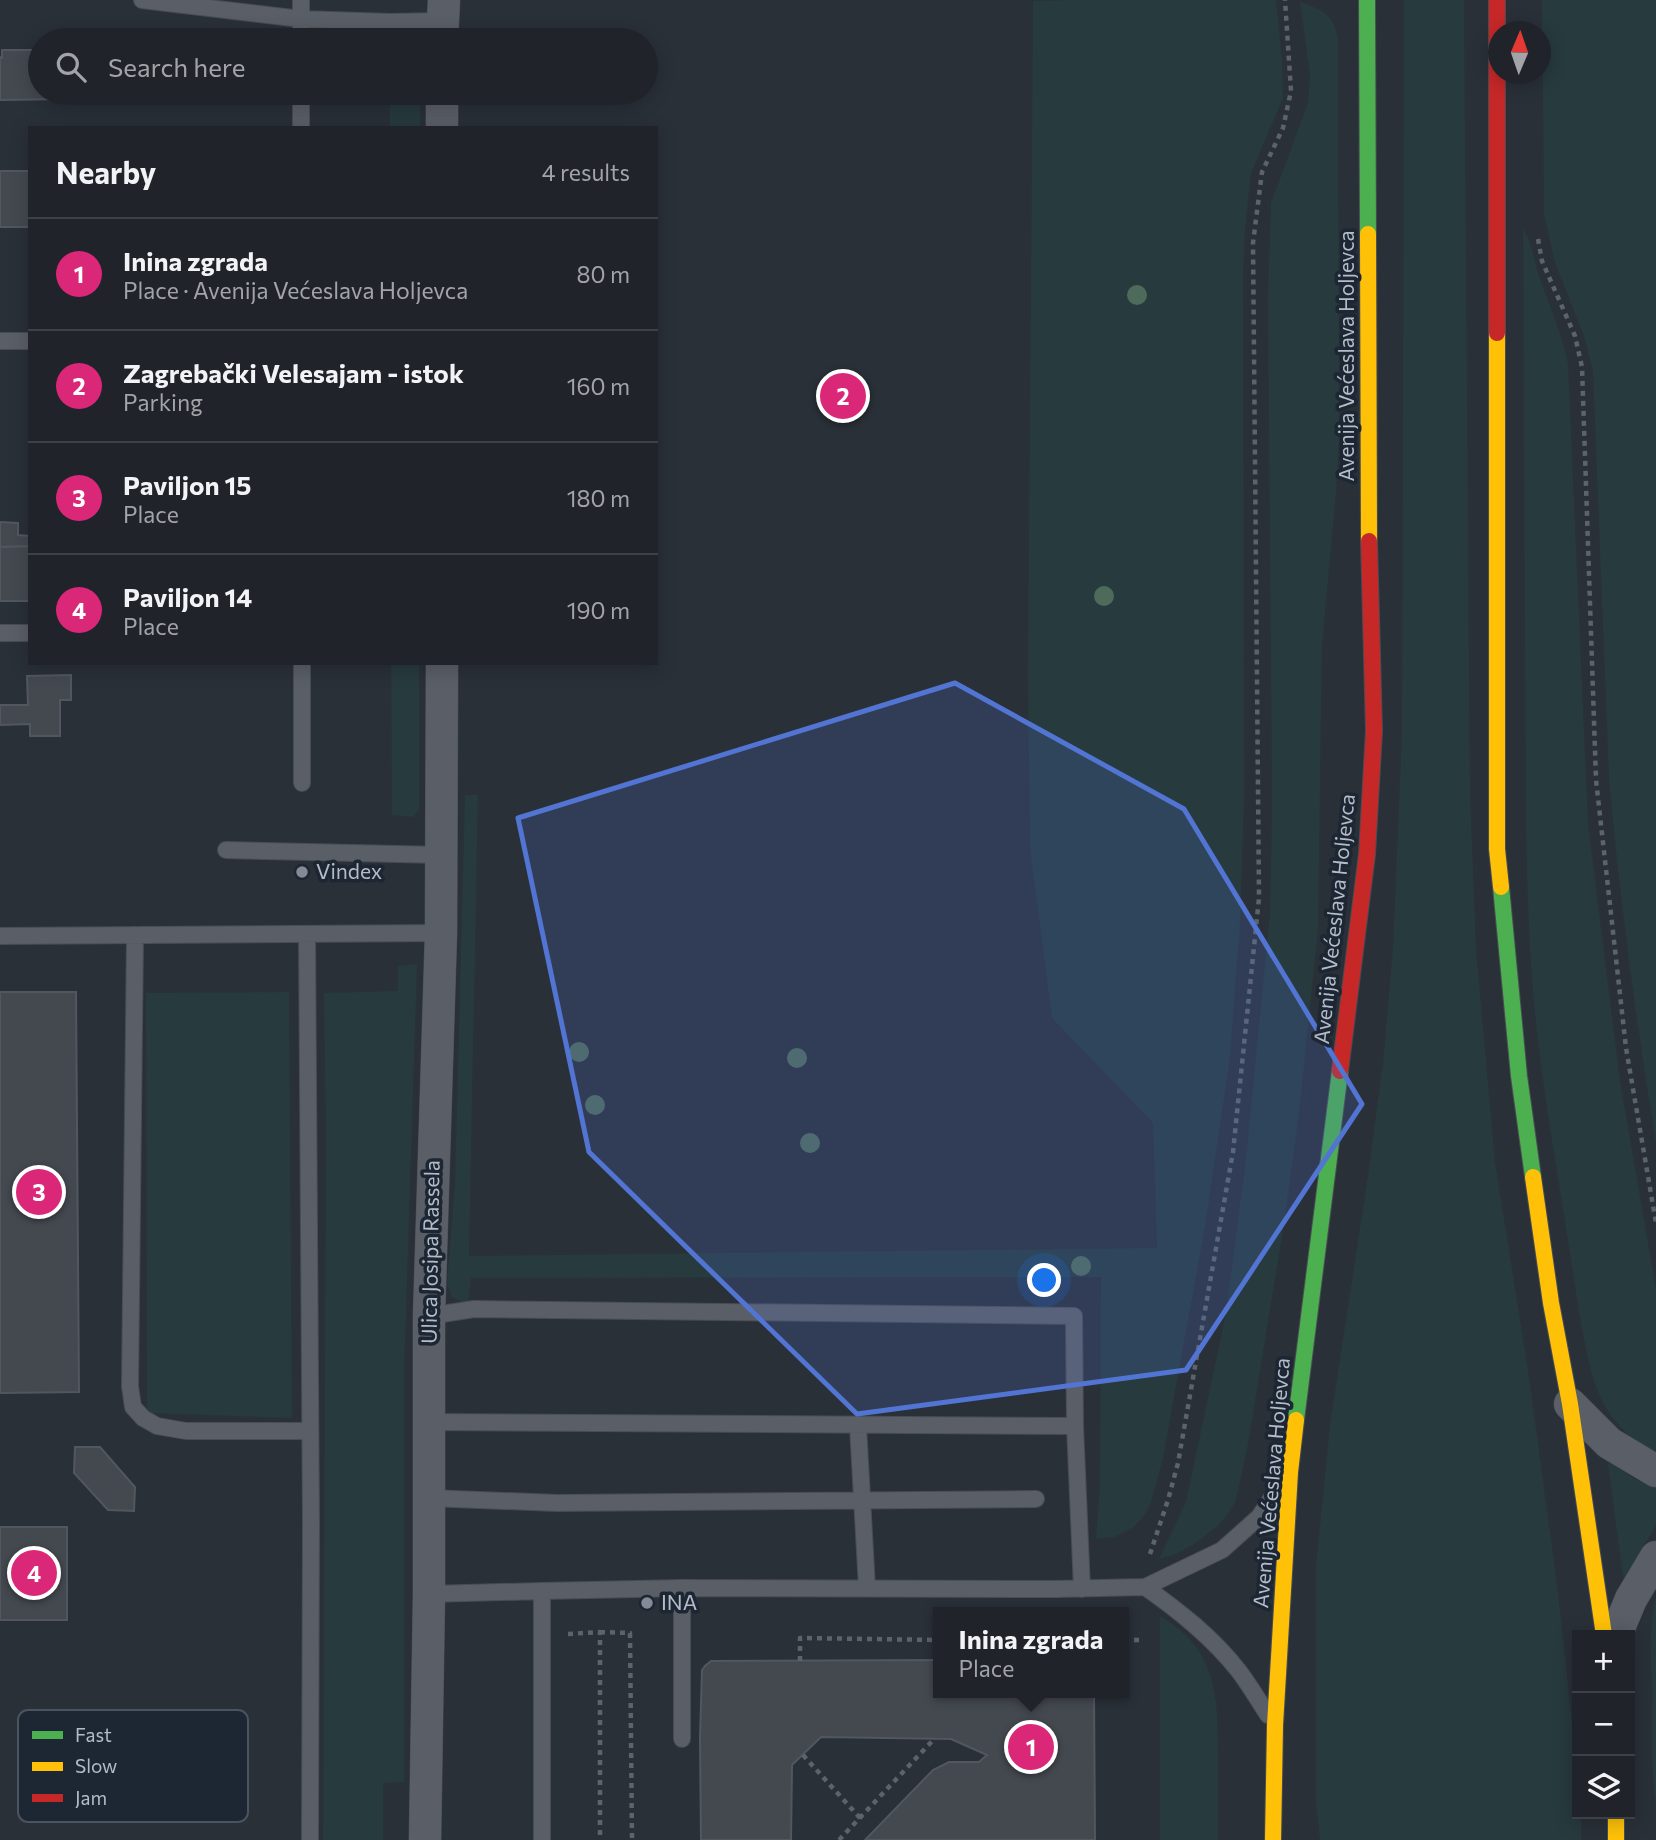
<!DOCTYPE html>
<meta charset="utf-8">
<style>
body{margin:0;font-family:Commissioner,sans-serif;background:#2d3036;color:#f1f3f6}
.controls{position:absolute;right:21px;bottom:21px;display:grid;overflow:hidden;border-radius:0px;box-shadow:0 4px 18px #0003}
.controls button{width:63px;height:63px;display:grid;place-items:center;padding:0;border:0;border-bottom:2px solid #3d4147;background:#20242a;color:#f1f3f6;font:35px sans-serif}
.compass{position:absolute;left:1488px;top:21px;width:63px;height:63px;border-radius:50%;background:#20242a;box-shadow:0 4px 18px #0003;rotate:2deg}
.you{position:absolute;left:1045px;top:1281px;width:24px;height:24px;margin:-18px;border:5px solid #fff;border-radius:50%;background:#1a73e8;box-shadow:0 0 0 10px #1a73e833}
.badge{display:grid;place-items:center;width:46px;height:46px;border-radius:50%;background:#db2777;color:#fff;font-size:23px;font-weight:700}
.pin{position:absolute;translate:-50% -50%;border:4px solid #fff;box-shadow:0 2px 7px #0006}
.popup{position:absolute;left:933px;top:1607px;width:196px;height:91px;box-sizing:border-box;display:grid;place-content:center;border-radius:0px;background:#20242a;filter:drop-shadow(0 2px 5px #0005);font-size:23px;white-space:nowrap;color:#a2a4a8}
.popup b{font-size:26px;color:#f1f3f6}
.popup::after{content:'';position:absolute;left:50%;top:100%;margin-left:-14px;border:14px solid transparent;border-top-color:#20242a}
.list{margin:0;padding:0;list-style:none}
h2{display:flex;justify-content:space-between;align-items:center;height:91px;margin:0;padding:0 28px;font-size:30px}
h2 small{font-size:23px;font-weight:400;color:#a2a4a8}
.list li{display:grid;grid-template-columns:46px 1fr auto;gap:21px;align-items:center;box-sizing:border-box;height:112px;padding:0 28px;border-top:2px solid #3d4147}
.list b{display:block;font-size:26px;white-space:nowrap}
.list p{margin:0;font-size:23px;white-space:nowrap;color:#a2a4a8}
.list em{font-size:23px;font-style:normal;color:#a2a4a8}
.icon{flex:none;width:38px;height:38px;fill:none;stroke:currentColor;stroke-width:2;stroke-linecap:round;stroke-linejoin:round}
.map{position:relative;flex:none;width:1656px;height:1840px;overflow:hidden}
.search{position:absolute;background:#20242a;box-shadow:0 4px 18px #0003;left:28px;top:28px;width:630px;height:77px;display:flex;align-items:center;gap:18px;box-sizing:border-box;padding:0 24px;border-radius:38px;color:#a2a4a8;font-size:26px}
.panel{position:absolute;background:#20242a;box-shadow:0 4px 18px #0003;left:28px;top:126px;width:630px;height:539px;border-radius:0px}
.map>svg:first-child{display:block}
.green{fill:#273a3e}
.building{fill:#444950;stroke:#52575f;stroke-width:2}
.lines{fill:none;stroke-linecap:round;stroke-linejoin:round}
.lane-casing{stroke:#484c53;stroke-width:18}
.street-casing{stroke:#484c53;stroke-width:33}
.fast-casing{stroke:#484c53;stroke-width:18}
.slow-casing{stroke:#484c53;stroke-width:18}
.jam-casing{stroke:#484c53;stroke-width:18}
.path{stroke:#5d636a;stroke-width:4.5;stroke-dasharray:5 5;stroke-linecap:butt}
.lane{stroke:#5a5e66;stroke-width:16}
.street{stroke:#5a5e66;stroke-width:32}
.fast{stroke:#4caf50;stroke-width:16}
.slow{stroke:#ffc107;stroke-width:16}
.jam{stroke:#c62828;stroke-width:16}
.tree{fill:#4e6a5a}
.marked{fill:#5274d3;fill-opacity:0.2;stroke:#5274d3;stroke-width:5;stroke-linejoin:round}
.poi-dot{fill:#848b96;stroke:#1d2633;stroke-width:2.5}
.labels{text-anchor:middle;stroke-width:7;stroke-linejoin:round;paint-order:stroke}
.street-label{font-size:21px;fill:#b4bcc9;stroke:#1d2633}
.poi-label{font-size:21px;fill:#b4bcc9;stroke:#1d2633;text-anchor:start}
.key{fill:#1d2633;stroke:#4a5360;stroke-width:2}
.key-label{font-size:19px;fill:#b4bcc9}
</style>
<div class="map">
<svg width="1656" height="1840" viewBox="0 0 1656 1840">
<rect width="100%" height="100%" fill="#2a3038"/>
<path class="green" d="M1070,0h206l6,60 1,38 -32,75 -6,57 -2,40 1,528 -4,124 -10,136 -25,168 -42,232 -12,44 -6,12 -11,13 -20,10 -18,2 4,-54 1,-208 -630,1 -3,28 -16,-9 -5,-13 8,-101 10,-388h13l-9,461 688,-8 -4,-125 -101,-105 -22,-170 -2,-175 5,-672z
M1404,0h60l6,792 6,157 19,213 34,215 29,215 19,179v43h4v26h-261l-4,-39v-235l14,-141 37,-243 16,-119 10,-115 9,-216z
M1542,0h114v1143c-20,-121 -36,-242 -47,-364l-16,-408 -9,-35 -29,-73 -11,-48z
M1300,2c24,8 36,14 38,41l1,397 -3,52 -14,153 -4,284 -19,184 -16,117 -35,214 -12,56 -6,11 -11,14 -26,20 -17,9 -17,5 27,-57 40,-189 20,-155 24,-244 2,-107 -4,-511 3,-93 37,-100 2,-28z
M390,93h30v35h-30z
M1523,229c9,13 11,32 16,47 10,29 23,57 29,88l20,459 32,258 36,208v166c-22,-14 -39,-28 -52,-51 -15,-28 -19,-61 -25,-92 -4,-26 -8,-52 -12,-78 -12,-77 -26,-154 -33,-231 -5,-58 -7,-117 -8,-175z
M391,663h28v147l-6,7 -21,-2z
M417,964l-13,412v406l-21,1v57h-60l3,-705 -2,-142 74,-2v-25z
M289,992l3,426 -145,-5 -1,-420z
M1611,1463l24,16 21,9v37l-21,35 -5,18 -3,3 -4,-5 -15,-112z
M1656,1596v207c-6,-36 -4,-73 -4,-109 -1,-32 -4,-67 4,-98z
M1160,1616c58,34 58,81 58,142 0,27 0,55 0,82h-58z"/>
<path class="building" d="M2,50h38v43h27v6l-67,1v-43l2,1z
M0,171h30v56h-30z
M0,522l18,1v12l12,1v10l-30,1z
M30,546v55h-30v-54z
M71,675v25h-11v36h-30v-12l-30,1v-20h28l-1,-29z
M0,992h76l3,400 -79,1z
M75,1447h25l35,40 -1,24 -26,-1 -34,-37z
M0,1527h67v93h-67z
M938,1660v33h156l1,147h-230l68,-70 16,-8h30l8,-7 -36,-16 -130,-2 -29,28 -1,75h-90l-1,-102 2,-68 3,-4 6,-5z"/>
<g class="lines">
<defs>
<path id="lane" d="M142,0l159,19 89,3 52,-1
M301,40v-40
M301,93v35
M0,341h30
M0,633h30
M302,663v120
M226,850l215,5
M307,934l4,590 -1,316
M135,935l-5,451 3,21 10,11 14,8 29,5h124
M0,936l441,-3
M429,1316l45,-7 600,7 1,110
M428,1422l647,4 7,163
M858,1426l9,162
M429,1498l128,5 479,-4
M1145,1587c34,24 67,50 93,83 11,14 20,30 30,45
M429,1594l113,-3
M682,1739v-151
M542,1840v-249l140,-3 374,1 89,-2 77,-37 37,-33 22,-33"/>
<path id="street" d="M442,40l2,-40
M442,93v35
M1570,1404l39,39 47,28
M1616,1635l15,-36 25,-42
M425,1840l4,-246v-278l12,-383 1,-270"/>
<path id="fast" d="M1367,0l1,234
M1501,887l18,189 14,101
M1296,1420l44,-349"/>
<path id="slow" d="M1368,234l1,307
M1497,333v516l4,38
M1533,1177l18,126 19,101 34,231
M1616,1814v26
M1273,1840l2,-115 15,-253 6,-52"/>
<path id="jam" d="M1497,0v333
M1340,1071l27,-217 7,-123 -5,-190"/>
</defs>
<use href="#lane" class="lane-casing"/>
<use href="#street" class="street-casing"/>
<use href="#fast" class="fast-casing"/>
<use href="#slow" class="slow-casing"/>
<use href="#jam" class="jam-casing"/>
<path class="path" d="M1538,239l4,22 33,75 7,31 14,413 30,268 30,175
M1150,1554l18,-54 10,-37 55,-311 26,-254 -6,-655 9,-71 21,-44 8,-37 -6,-91
M600,1632l30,1 2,207
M568,1634l32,-2v208
M1124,1640h20
M800,1661v-23l138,2
M803,1755l57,63
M839,1840l96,-102"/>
<use href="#lane" class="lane"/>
<use href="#street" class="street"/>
<use href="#fast" class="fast"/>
<use href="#slow" class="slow"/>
<use href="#jam" class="jam"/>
</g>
<g class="tree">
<circle cx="1137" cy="295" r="10"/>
<circle cx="1104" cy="596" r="10"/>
<circle cx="579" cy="1052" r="10"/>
<circle cx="797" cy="1058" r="10"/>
<circle cx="595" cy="1105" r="10"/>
<circle cx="810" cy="1143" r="10"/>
<circle cx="1081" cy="1266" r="10"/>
</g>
<path class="marked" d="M955,683l229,126 178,295 -176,266 -329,44 -268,-262 -71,-334z"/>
<g class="poi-dot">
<circle cx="302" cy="872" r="7"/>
<circle cx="647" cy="1603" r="7"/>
</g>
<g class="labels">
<g class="street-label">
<text transform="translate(1347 356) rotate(-90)" y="7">Avenija Većeslava Holjevca</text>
<text transform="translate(1335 919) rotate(-84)" y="7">Avenija Većeslava Holjevca</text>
<text transform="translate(431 1252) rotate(-89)" y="7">Ulica Josipa Rassela</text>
<text transform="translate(1272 1483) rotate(-85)" y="7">Avenija Većeslava Holjevca</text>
</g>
<g class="poi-label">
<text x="316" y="879">Vindex</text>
<text x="661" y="1610">INA</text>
</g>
</g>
<rect x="18" y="1710" width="230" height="112" rx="10" class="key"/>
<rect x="32" y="1731" width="31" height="8" fill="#4caf50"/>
<rect x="32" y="1762" width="31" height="9" fill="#ffc107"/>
<rect x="32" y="1794" width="31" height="8" fill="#c62828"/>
<g class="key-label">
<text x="75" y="1742">Fast</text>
<text x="75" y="1773">Slow</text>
<text x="75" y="1805">Jam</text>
</g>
</svg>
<div class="controls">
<button>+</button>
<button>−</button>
<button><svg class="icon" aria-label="layers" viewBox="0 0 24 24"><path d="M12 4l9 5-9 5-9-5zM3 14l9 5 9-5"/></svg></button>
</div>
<svg class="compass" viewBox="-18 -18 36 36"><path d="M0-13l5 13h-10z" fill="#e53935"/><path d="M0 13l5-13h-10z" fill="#a2a4a8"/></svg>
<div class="you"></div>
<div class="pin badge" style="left:1031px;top:1747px">1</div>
<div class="popup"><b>Inina zgrada</b>Place</div>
<div class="pin badge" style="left:843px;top:396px">2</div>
<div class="pin badge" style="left:39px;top:1192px">3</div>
<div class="pin badge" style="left:34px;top:1573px">4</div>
<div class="search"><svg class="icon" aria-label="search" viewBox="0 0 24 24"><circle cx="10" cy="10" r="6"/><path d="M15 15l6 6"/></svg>Search here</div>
<section class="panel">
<h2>Nearby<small>4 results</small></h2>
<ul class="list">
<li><span class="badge">1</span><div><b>Inina zgrada</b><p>Place · Avenija Većeslava Holjevca</p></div><em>80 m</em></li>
<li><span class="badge">2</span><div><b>Zagrebački Velesajam - istok</b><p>Parking</p></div><em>160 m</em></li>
<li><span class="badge">3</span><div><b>Paviljon 15</b><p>Place</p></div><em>180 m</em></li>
<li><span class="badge">4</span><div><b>Paviljon 14</b><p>Place</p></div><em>190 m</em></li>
</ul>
</section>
</div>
